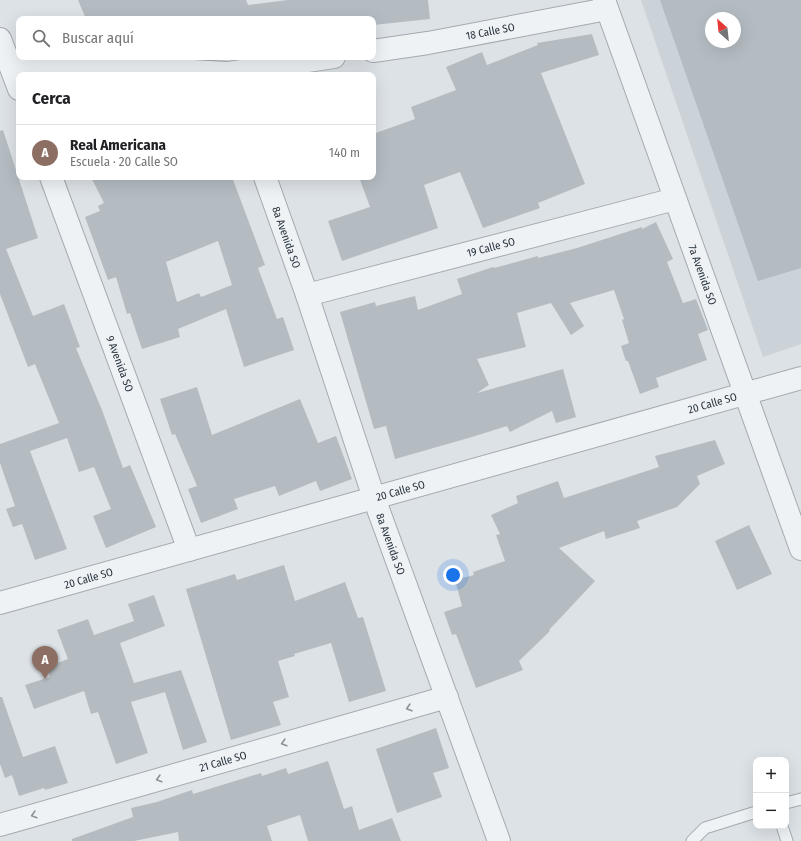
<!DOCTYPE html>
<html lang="es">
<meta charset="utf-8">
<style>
body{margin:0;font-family:"Fira Sans Condensed",sans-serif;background:#f6f6f6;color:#202124}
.controls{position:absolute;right:12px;bottom:12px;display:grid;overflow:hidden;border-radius:8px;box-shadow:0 4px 16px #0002}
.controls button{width:36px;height:36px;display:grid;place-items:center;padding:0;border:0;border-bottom:1px solid #e0e0e0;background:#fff;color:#202124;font:20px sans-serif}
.compass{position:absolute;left:705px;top:12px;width:36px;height:36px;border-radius:50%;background:#fff;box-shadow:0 4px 16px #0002;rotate:333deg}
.you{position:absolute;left:453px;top:575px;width:14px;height:14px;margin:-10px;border:3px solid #fff;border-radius:50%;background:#1a73e8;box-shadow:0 0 0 6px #1a73e833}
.badge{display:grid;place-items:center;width:26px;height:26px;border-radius:50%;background:#0b8043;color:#fff;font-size:13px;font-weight:700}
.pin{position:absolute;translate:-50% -33px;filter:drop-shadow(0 1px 2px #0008)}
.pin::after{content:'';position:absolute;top:21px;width:14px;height:12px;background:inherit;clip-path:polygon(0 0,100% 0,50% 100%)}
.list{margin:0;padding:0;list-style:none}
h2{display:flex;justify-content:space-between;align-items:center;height:52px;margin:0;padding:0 16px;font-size:17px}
h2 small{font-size:13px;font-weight:400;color:#757577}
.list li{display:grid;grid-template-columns:26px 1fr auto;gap:12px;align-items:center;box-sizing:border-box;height:56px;padding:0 16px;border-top:1px solid #e0e0e0}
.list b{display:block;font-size:15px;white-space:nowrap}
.list p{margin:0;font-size:13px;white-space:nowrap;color:#757577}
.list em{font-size:13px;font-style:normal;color:#757577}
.icon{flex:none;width:22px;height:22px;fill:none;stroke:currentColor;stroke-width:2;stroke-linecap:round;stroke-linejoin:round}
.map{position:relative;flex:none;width:801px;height:841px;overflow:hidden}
.search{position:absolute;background:#fff;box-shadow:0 4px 16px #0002;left:16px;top:16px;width:360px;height:44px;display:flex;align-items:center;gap:10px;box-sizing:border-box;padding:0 14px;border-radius:8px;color:#757577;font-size:15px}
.panel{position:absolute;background:#fff;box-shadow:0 4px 16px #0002;left:16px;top:72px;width:360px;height:108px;border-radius:8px}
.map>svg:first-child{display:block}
.built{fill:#cbd2d8;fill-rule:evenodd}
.building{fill:#b4bcc2;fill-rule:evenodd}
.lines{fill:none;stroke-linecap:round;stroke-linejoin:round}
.service-casing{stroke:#a3aab0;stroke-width:13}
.minor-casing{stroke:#a3aab0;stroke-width:24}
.tertiary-casing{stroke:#a3aab0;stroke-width:24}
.service{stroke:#eff2f5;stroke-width:11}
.minor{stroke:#eff2f5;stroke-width:22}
.tertiary{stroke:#eff2f5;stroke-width:22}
.oneway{stroke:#8b9298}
.labels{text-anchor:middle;stroke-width:4;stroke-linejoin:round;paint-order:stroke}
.street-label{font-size:11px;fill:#27323c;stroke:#ecf1f4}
</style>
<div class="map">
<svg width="801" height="841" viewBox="0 0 801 841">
<rect width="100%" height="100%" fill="#dde2e6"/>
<path class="built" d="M641,0h160v344l-38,13zM711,18h24v24h-24z"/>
<path class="building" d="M78,0h168l2,5 40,-5h140l2,19 -57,6v-6h-287z
M660,0h141v268l-43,13zM711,18h24v24h-24z
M592,34l7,21 -58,18 44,111 -47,19 2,5 -57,20 -23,-56 -36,13 14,43 -96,33 -14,-40 42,-14 -11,-30h14v-43l42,-15 -4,-12 45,-17 -10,-23 36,-15 5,13 51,-20 -1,-2z
M3,130l35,108 -32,11 27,67 31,-12 16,43 -4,1 26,62 21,58 7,-3 26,62 -50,21 -13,-32 18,-7 -17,-42 -15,5 -12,-34 -37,13 37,98 -32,11 -13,-36 -9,3 -7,-18 9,-3 -15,-43v-19l59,-21 -24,-59 -7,3 -28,-73v-163z
M91,177h141l33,88 -7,3 19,51 6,-2 11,33 -50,17 -18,-58 -48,20 2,8 -38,12 -12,-36 -3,1 -11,-37 -8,3 -23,-63 15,-6 -2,-5 6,-3zM218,241l14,44 -31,12 -2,-4 -22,9 -11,-40z
M656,222l17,37 -6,3 16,41 13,-4 12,31 -10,4 9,26 -51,18 3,9 -19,7 -12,-33h-2l-5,-15 8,-3 -7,-23 2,-1 -10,-29 -44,13 14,23 -13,9 -20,-32 -34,10 9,34 -49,12 12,26 -12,8 86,-24 13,48 -20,6 -4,-12 -42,21 -3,-6 -35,11 -77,22 -9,-33 -12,3 -34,-117 35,-10 1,4 39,-10 3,14 44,-16 -5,-15 36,-12 1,1 44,-12v2l39,-10 65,-21v2z
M197,387l15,48 88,-36 18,44 18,-7 16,43 -32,12 -4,-10 -37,15 -4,-10 -41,13 4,10 -37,14 -13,-34 9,-3 -22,-52 -3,1 -12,-36z
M715,440l10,24 -28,12 3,8 -23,23 -40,14 3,7 -34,11 -2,-8 -45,17 36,33 -46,49 1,1 -31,30 4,9 -47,18 -20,-54 -4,1 -8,-23 18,-6 -7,-26 19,-5 -1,-3 32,-11 -9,-26 4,-1 -9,-19 27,-12 -2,-7 42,-15 6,17 95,-31 -4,-11z
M749,525l23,49 -35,16 -22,-49z
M284,565l11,36 50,-19 13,36 5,-1 23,74 -37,11 -18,-59 -37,11 1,2 -17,5 11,36 -16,5 8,23 -50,15 -45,-151 49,-15 2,6z
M154,595l11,31 -45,17 14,40 47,-13 26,72 -24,8 -18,-58 -34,10 17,51 -32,11 -18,-52 -7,2 -7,-23 -50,18 -9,-24 25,-8 -3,-10 21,-8 -11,-29 31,-11 6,16 40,-14 -6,-17z
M0,697h2l21,60 32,-11 13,37 -23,7 -1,-2 -25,8 -7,-21 -7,3 -5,-14z
M436,728l13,40 -16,5 9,24 -45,16 -21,-64z
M328,761l16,48 8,-3 7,24 33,-12 9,23h-93l-8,-26 -33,11 5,15h-93l-1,-9 -44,9h-62v-2l61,-22 -2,-9 26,-6 35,-12 1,4 68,-21 1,3 24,-8 2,6z"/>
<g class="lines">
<defs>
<path id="service" d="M786,803l15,-4
M782,826l5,15
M692,841l13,-13 51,-16"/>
<g id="minor">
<path d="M0,39l19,50"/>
<path id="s1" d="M373,51l55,-8 179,-34"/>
<path d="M9,61l219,12 106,-16"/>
<path id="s2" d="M51,177l138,373"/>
<path id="s3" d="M265,177l42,118 67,203 125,343"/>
<path id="s4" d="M307,295l368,-96"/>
<path id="s5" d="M0,825l447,-128"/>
</g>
<g id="tertiary">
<path id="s6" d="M604,0l197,549"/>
<path id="s7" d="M0,603l801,-225"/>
</g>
</defs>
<use href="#service" class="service-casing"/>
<use href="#minor" class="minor-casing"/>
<use href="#tertiary" class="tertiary-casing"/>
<use href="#service" class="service"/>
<use href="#minor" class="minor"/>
<use href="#tertiary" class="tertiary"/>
</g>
<defs><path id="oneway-chevron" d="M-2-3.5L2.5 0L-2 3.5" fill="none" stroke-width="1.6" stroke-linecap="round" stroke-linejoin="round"/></defs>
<g class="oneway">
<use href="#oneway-chevron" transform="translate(409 708) rotate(164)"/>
<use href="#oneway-chevron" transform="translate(284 743) rotate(164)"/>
<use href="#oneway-chevron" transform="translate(159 779) rotate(164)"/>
<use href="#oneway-chevron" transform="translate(34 815) rotate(164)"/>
</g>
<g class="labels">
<g class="street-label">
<text dy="4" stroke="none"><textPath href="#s1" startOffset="119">18 Calle SO</textPath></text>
<text dy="4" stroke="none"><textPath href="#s3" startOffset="64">8a Avenida SO</textPath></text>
<text dy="4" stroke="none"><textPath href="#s4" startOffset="190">19 Calle SO</textPath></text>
<text dy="4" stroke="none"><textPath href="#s6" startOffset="292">7a Avenida SO</textPath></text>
<text dy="4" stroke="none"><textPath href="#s2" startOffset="199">9 Avenida SO</textPath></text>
<text dy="4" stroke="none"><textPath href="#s7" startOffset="740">20 Calle SO</textPath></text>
<text dy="4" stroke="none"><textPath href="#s7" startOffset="416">20 Calle SO</textPath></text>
<text dy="4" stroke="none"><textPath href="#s3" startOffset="388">8a Avenida SO</textPath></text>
<text dy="4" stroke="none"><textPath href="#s7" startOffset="92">20 Calle SO</textPath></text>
<text dy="4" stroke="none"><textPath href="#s5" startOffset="232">21 Calle SO</textPath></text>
</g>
</g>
</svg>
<div class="controls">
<button>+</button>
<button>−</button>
</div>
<svg class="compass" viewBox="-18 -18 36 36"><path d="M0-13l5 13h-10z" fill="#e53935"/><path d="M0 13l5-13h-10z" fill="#757577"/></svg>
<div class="you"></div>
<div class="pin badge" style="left:45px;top:679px;background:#8d6e63">A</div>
<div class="search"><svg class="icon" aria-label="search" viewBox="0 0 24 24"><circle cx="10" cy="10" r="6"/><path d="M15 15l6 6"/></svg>Buscar aquí</div>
<section class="panel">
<h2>Cerca<small></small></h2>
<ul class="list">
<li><span class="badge" style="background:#8d6e63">A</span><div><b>Real Americana</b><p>Escuela · 20 Calle SO</p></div><em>140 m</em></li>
</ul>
</section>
</div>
